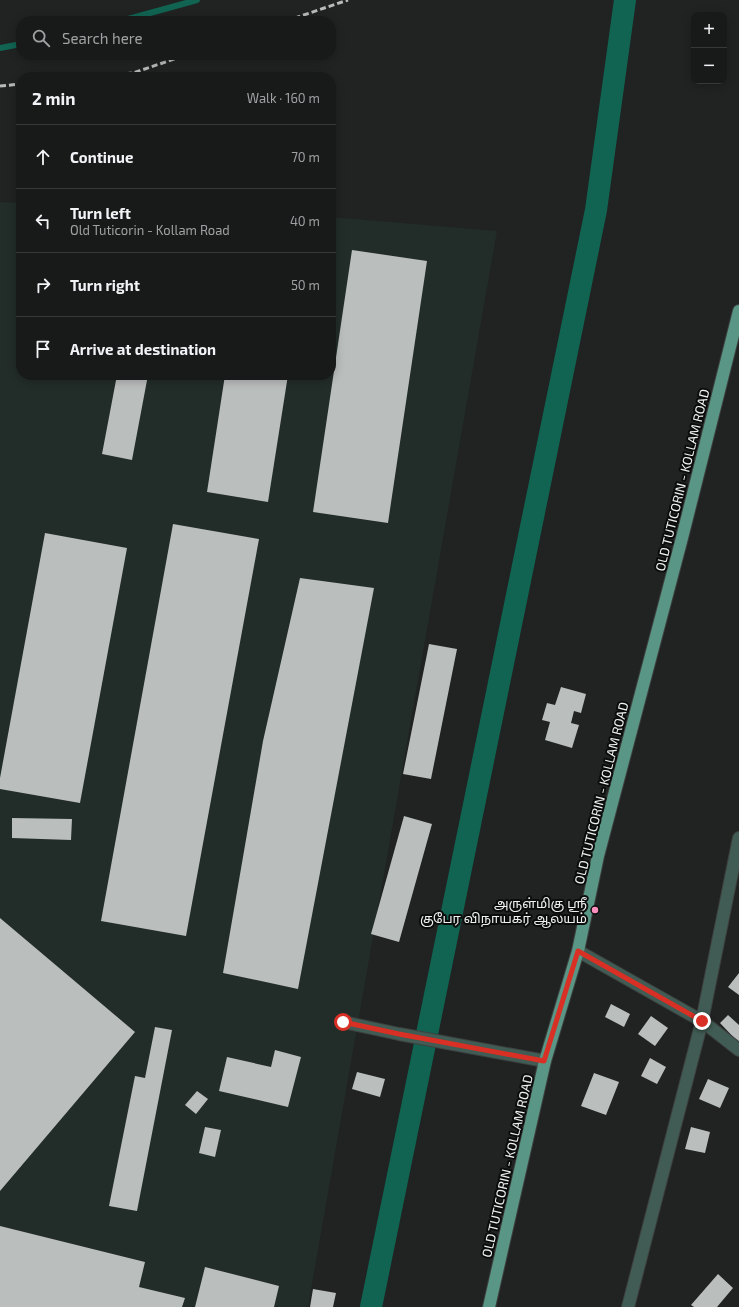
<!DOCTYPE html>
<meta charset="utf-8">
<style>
body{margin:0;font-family:"Exo 2","Noto Sans Tamil",sans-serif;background:#252727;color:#f1f3f6}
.controls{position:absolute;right:12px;top:12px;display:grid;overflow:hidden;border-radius:8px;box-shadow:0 2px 10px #0003}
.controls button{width:36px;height:36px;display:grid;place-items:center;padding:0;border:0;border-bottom:1px solid #363839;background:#181a1a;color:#f1f3f6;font:20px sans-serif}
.stop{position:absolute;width:12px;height:12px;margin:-9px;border:3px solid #d93025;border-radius:50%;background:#fff}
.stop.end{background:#d93025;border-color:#fff;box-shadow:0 1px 4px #0008}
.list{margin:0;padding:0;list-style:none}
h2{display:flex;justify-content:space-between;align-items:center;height:52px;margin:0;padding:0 16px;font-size:17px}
h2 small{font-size:13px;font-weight:400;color:#9fa1a2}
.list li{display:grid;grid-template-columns:26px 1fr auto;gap:12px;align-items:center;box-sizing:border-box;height:64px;padding:0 16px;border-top:1px solid #363839}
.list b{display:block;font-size:15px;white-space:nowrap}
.list p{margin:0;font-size:13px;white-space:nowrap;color:#9fa1a2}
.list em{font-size:13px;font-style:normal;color:#9fa1a2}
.icon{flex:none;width:22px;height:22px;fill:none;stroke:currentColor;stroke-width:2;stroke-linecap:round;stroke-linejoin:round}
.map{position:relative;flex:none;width:739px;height:1307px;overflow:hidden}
.search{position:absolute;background:#181a1a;box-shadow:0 2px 10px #0003;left:16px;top:16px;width:320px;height:44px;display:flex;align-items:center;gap:10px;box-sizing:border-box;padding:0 14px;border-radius:16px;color:#9fa1a2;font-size:15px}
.panel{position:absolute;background:#181a1a;box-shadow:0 2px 10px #0003;left:16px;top:72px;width:320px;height:308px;border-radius:16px}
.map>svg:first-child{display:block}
.built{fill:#222c29}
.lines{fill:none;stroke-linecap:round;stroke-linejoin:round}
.stream{stroke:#116452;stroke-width:6}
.canal{stroke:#116452;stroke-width:22}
.building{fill:#babebd}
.street-casing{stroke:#3d403f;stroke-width:14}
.primary-casing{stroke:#3d403f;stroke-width:14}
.street{stroke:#405c54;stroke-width:12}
.primary{stroke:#5a9685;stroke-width:12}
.rail{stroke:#b8bbba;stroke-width:3;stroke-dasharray:6 3;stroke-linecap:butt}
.route{stroke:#d93025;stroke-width:5}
.poi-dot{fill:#fe8ebe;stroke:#0b0c0c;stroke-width:1.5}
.labels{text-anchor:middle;stroke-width:4;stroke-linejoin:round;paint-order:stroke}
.street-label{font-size:13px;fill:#eff1f1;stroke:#0b0c0c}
.poi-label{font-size:13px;fill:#eff1f1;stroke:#0b0c0c;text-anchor:end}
</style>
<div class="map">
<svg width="739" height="1307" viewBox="0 0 739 1307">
<rect width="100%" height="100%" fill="#202322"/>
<path class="built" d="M0,202l21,1v172h310v-158l166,14 -189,1076h-308z"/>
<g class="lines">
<path class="stream" d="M121,21l76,-21
M0,48l21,-4"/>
<path class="canal" d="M371,1307l225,-1097 29,-210"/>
</g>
<path class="building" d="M352,250l75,11 -39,262 -75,-11z
M117,375h31l-16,85 -30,-6z
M225,375h63l-20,127 -61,-10z
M173,524l86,15 -73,397 -85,-15z
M45,533l82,15 -47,255 -80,-14v-11z
M300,578l74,10 -76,401 -75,-16 40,-232z
M429,644l28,5 -26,130 -28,-5z
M561,687l25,7 -5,19 -7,-2 -3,12 8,2 -7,23 -27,-8 5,-18 -8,-2 5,-17 8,2z
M404,816l28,8 -33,118 -28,-8z
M12,818l60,1 -1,21 -59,-2z
M0,918l135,114 -135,159z
M739,973v22l-11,-8z
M611,1004l19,10 -6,13 -19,-10z
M728,1015l11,10v18l-19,-20z
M651,1016l17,12 -13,18 -17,-12z
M155,1027l17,3 -35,181 -28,-5 26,-130 10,2z
M275,1050l26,7 -13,50 -69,-16 8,-34 44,10z
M650,1058l16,9 -9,17 -16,-8z
M357,1072l28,7 -5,18 -28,-8z
M594,1073l25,9 -13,33 -25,-9z
M708,1079l21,9 -9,20 -21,-9z
M197,1091l11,8 -12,15 -11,-9z
M205,1127l16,3 -6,27 -16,-4z
M691,1127l19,5 -5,21 -20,-4z
M0,1226l145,36 -6,25 46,11 -3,9h-182z
M205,1267l74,19 -5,21h-79z
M718,1274l15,14 -16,19h-23l-3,-2z
M313,1289l23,4 -3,14h-23z"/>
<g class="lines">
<defs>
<path id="street" d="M578,951l124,70 37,29
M343,1022l56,12 146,27
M628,1307l74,-286 37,-183"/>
<path id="primary" d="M489,1307l56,-246 33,-110 20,-95 84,-318 57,-227"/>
</defs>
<use href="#street" class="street-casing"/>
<use href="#primary" class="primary-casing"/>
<use href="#street" class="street"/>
<use href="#primary" class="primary"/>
<path class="rail" d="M286,21l62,-21
M90,77l43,-4 53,-18
M0,86l21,-2"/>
</g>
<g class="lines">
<path class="route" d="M343,1022l56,12 145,27 34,-110 124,70"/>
</g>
<circle class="poi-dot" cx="595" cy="910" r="4"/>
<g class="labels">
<g class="street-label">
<text transform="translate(682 480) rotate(-76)" y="5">OLD TUTICORIN - KOLLAM ROAD</text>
<text transform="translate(601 793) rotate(-76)" y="5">OLD TUTICORIN - KOLLAM ROAD</text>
<text transform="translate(507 1166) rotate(-77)" y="5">OLD TUTICORIN - KOLLAM ROAD</text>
</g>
<g class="poi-label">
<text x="587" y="908">அருள்மிகு ஶ்ரீ<tspan x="587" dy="15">குபேர விநாயகர் ஆலயம்</tspan></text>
</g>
</g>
</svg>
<div class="controls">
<button>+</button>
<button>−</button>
</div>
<div class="stop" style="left:343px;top:1022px"></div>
<div class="stop end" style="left:702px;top:1021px"></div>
<div class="search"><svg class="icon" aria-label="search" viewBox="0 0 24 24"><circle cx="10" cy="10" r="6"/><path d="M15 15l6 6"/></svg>Search here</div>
<section class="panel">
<h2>2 min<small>Walk · 160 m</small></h2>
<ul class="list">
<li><svg class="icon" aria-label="ahead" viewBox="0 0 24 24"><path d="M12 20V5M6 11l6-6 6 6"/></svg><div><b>Continue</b></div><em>70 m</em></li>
<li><svg class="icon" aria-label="left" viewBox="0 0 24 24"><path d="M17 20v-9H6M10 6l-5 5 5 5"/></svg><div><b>Turn left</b><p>Old Tuticorin - Kollam Road</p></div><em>40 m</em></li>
<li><svg class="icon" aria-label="right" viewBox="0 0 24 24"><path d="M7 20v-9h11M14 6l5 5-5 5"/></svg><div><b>Turn right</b></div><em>50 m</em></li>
<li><svg class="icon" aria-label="arrive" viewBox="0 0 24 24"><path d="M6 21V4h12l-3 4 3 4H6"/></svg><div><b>Arrive at destination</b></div></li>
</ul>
</section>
</div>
